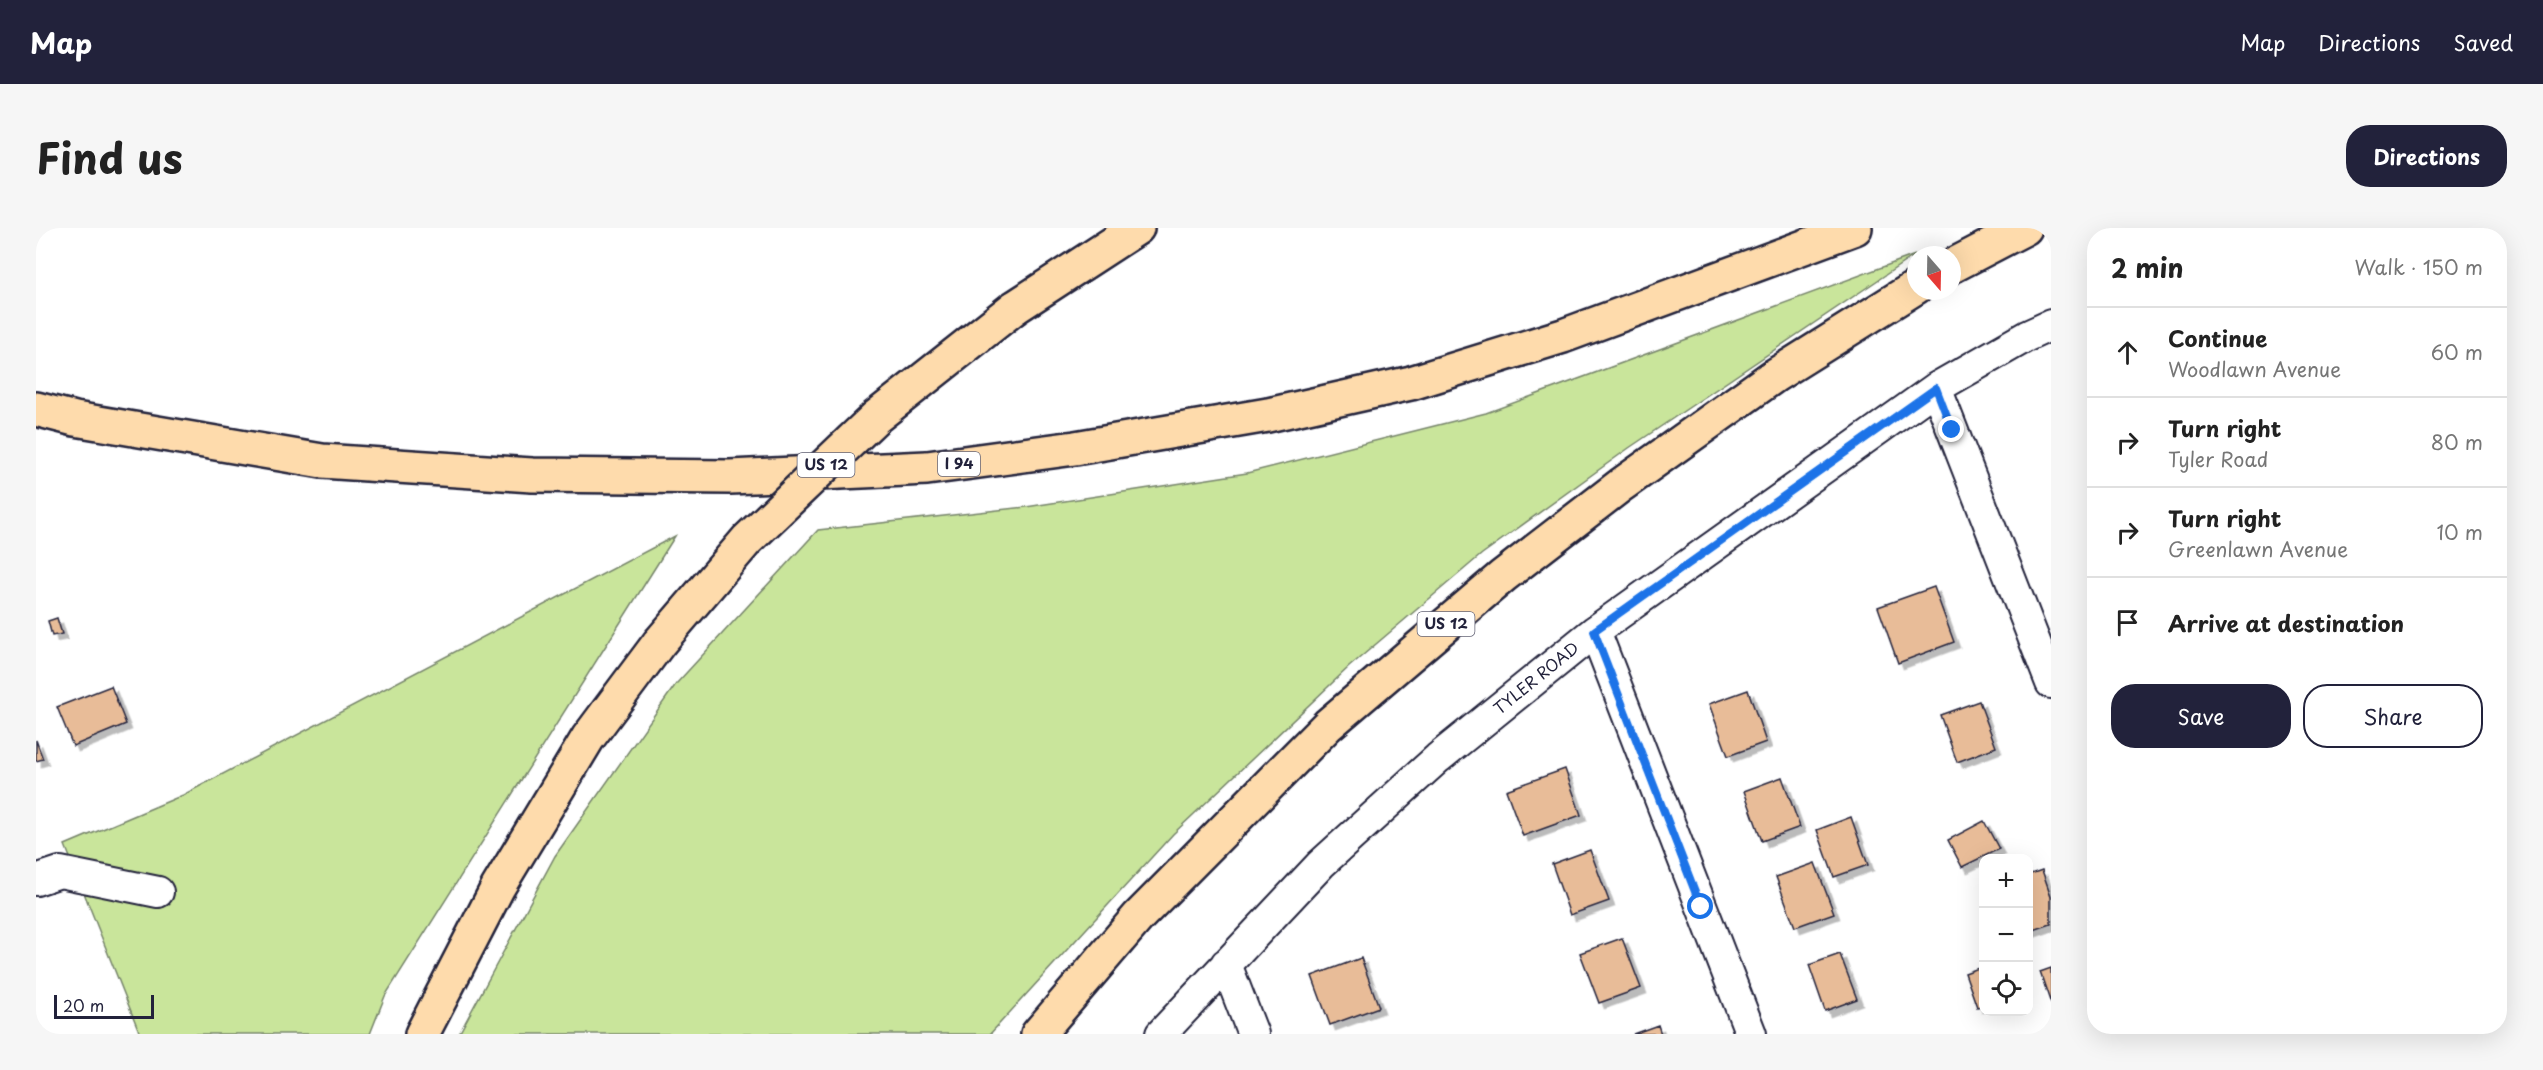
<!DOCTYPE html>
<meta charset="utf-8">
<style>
body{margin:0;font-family:"Playpen Sans",sans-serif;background:#f6f6f6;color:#222}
.controls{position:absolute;right:18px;bottom:18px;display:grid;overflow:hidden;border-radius:12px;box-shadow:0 6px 24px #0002}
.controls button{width:54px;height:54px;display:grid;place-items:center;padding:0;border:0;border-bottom:2px solid #e0e0e0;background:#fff;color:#222;font:30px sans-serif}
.compass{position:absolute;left:1871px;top:18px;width:54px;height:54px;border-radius:50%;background:#fff;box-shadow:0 6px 24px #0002;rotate:160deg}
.scale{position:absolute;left:18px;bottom:15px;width:100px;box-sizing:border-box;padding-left:6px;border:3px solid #22223b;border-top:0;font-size:16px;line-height:21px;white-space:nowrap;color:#22223b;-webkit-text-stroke:4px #fff;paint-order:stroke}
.stop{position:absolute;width:18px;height:18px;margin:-14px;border:4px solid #1a73e8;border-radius:50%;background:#fff}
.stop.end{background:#1a73e8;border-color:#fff;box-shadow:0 2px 6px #0008}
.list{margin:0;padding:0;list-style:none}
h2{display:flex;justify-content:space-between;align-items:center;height:78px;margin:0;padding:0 24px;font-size:26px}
h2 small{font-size:20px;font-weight:400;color:#767676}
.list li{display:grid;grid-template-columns:39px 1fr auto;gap:18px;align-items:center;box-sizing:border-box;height:90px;padding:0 24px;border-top:2px solid #e0e0e0}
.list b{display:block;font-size:22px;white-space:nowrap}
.list p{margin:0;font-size:20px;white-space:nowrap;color:#767676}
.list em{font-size:20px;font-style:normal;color:#767676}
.actions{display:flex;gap:12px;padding:18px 24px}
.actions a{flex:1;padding:14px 0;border:2px solid #22223b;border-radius:24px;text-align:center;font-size:21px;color:#22223b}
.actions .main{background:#22223b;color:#fff}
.icon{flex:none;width:33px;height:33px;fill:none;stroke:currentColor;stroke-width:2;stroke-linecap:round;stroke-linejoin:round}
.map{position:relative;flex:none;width:2015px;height:806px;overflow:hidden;border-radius:24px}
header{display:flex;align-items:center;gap:36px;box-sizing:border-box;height:84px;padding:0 30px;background:#22223b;color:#fff}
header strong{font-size:28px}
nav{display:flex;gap:33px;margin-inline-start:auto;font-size:21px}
.intro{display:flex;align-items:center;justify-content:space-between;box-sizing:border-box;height:144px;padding:0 36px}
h1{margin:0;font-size:42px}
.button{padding:15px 27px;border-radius:24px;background:#22223b;color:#fff;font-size:21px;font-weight:700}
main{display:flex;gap:36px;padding:0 36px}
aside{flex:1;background:#fff;border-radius:24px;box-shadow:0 6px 24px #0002}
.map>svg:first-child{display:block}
.green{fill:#c9e59b;stroke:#76846b;stroke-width:1.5}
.building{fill:#e8bc98;stroke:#22223b;stroke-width:1.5;filter:url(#shadow)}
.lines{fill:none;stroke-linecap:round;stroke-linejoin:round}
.street-casing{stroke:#22223b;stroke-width:34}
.highway-casing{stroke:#22223b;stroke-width:38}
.street{stroke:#fff;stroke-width:30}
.highway{stroke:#fedbac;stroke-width:33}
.highway-bridge-casing{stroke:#22223b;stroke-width:38;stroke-linecap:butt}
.highway-bridge{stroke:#fedbac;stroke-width:33}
.route{stroke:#1a73e8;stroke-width:8}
.labels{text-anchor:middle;stroke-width:6;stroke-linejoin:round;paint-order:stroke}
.shield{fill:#fff;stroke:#646476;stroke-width:1.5}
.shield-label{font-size:15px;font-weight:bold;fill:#22223b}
.street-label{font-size:16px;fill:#22223b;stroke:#fff}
</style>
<header>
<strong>Map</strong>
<nav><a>Map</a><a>Directions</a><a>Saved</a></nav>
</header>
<div class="intro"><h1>Find us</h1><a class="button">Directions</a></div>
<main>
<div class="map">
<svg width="2015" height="806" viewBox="0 0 2015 806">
<defs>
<filter id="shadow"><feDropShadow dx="5.5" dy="5.5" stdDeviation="0" flood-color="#0004"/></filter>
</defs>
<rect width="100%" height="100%" fill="#fff"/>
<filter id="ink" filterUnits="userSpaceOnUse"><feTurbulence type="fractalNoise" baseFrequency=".0167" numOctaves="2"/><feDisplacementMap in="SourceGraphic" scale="12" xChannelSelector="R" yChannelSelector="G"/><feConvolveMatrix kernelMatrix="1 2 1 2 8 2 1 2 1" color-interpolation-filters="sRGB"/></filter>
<g filter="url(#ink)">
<path class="green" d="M1879,27l-286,193 -147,106 -133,113 -176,167 -183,200h-531l96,-178 121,-172 142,-154 208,-23 221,-34 239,-60z
M639,308l-290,460 -15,38h-230l-75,-189 118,-50z"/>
<path class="building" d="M1898,359l20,55 -56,21 -20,-56z
M21,390l5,16 -10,2 -4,-15z
M75,458l15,38 -53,22 -16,-39z
M1712,462l18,52 -38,14 -19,-52z
M1943,473l17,46 -39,15 -17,-47z
M0,512l7,19 -7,2z
M1529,541l16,46 -58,21 -17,-46z
M1746,549l18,50 -38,14 -18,-50z
M1815,589l17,48 -34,12 -17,-47z
M1948,593l15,28 -37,18 -14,-27z
M1554,622l19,51 -39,14 -18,-51z
M1779,635l19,50 -39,14 -19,-50z
M2006,642l9,26v28l-23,8v-57z
M1586,710l19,50 -42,15 -19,-50z
M1804,726l17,45 -32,12 -16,-46z
M1325,730l18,49 -49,18 -18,-49z
M1948,738v39l-7,2 -12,-34z
M2015,740v36l-11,-32z
M1622,797l3,9h-28z"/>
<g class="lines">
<defs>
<path id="street" d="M1900,160l115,295
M1559,403l156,403
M0,652l24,-8 98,20
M1190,736l27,70
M1125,806l160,-170 117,-106 157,-127 341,-243 91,-52 24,-11"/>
<path id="highway" d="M1916,38l73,-38
M978,80l123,-80
M0,181l39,10 247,42 210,14 198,2 197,-9 148,-20 193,-33 143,-32 152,-47 292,-108
M386,806l76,-147 90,-149 71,-95
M1002,806l101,-118 189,-191 175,-149 118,-91 153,-109 142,-89"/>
</defs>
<use href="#street" class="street-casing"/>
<use href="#highway" class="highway-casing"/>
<use href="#street" class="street"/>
<use href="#highway" class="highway"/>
<defs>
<path id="highway-bridge" d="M623,415l88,-103 129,-123 138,-109"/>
</defs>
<use href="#highway-bridge" class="highway-bridge-casing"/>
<use href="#highway-bridge" class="highway-bridge"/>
</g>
</g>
<g class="lines" filter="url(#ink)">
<path class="route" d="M1665,679l-107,-276 342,-243 16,42"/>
</g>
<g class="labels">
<g class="shield">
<rect x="902" y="224" width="42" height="24" rx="4.5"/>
<rect x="761.5" y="225" width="57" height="24" rx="4.5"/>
<rect x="1381.5" y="384" width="57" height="24" rx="4.5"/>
</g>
<g class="shield-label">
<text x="923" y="241">I 94</text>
<text x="790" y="242">US 12</text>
<text x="1410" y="401">US 12</text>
</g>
<g class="street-label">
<text transform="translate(1500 450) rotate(-39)" y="6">TYLER ROAD</text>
</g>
</g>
</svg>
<div class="controls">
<button>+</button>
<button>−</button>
<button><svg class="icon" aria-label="locate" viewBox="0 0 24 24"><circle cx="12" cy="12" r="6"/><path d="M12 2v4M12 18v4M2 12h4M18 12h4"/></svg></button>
</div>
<svg class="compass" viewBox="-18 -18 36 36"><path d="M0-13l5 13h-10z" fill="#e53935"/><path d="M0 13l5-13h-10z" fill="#767676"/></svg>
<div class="scale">20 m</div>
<div class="stop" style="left:1665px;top:679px"></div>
<div class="stop end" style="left:1916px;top:202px"></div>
</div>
<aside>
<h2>2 min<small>Walk · 150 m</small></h2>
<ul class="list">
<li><svg class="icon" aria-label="ahead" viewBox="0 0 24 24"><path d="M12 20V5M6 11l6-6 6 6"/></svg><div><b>Continue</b><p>Woodlawn Avenue</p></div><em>60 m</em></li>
<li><svg class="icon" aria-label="right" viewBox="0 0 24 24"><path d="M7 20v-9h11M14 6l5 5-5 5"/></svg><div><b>Turn right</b><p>Tyler Road</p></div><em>80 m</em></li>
<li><svg class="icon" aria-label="right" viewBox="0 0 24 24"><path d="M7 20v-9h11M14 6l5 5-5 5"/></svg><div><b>Turn right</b><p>Greenlawn Avenue</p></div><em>10 m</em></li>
<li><svg class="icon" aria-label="arrive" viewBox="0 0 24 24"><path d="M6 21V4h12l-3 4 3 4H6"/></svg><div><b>Arrive at destination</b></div></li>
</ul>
<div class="actions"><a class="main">Save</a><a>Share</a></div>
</aside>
</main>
